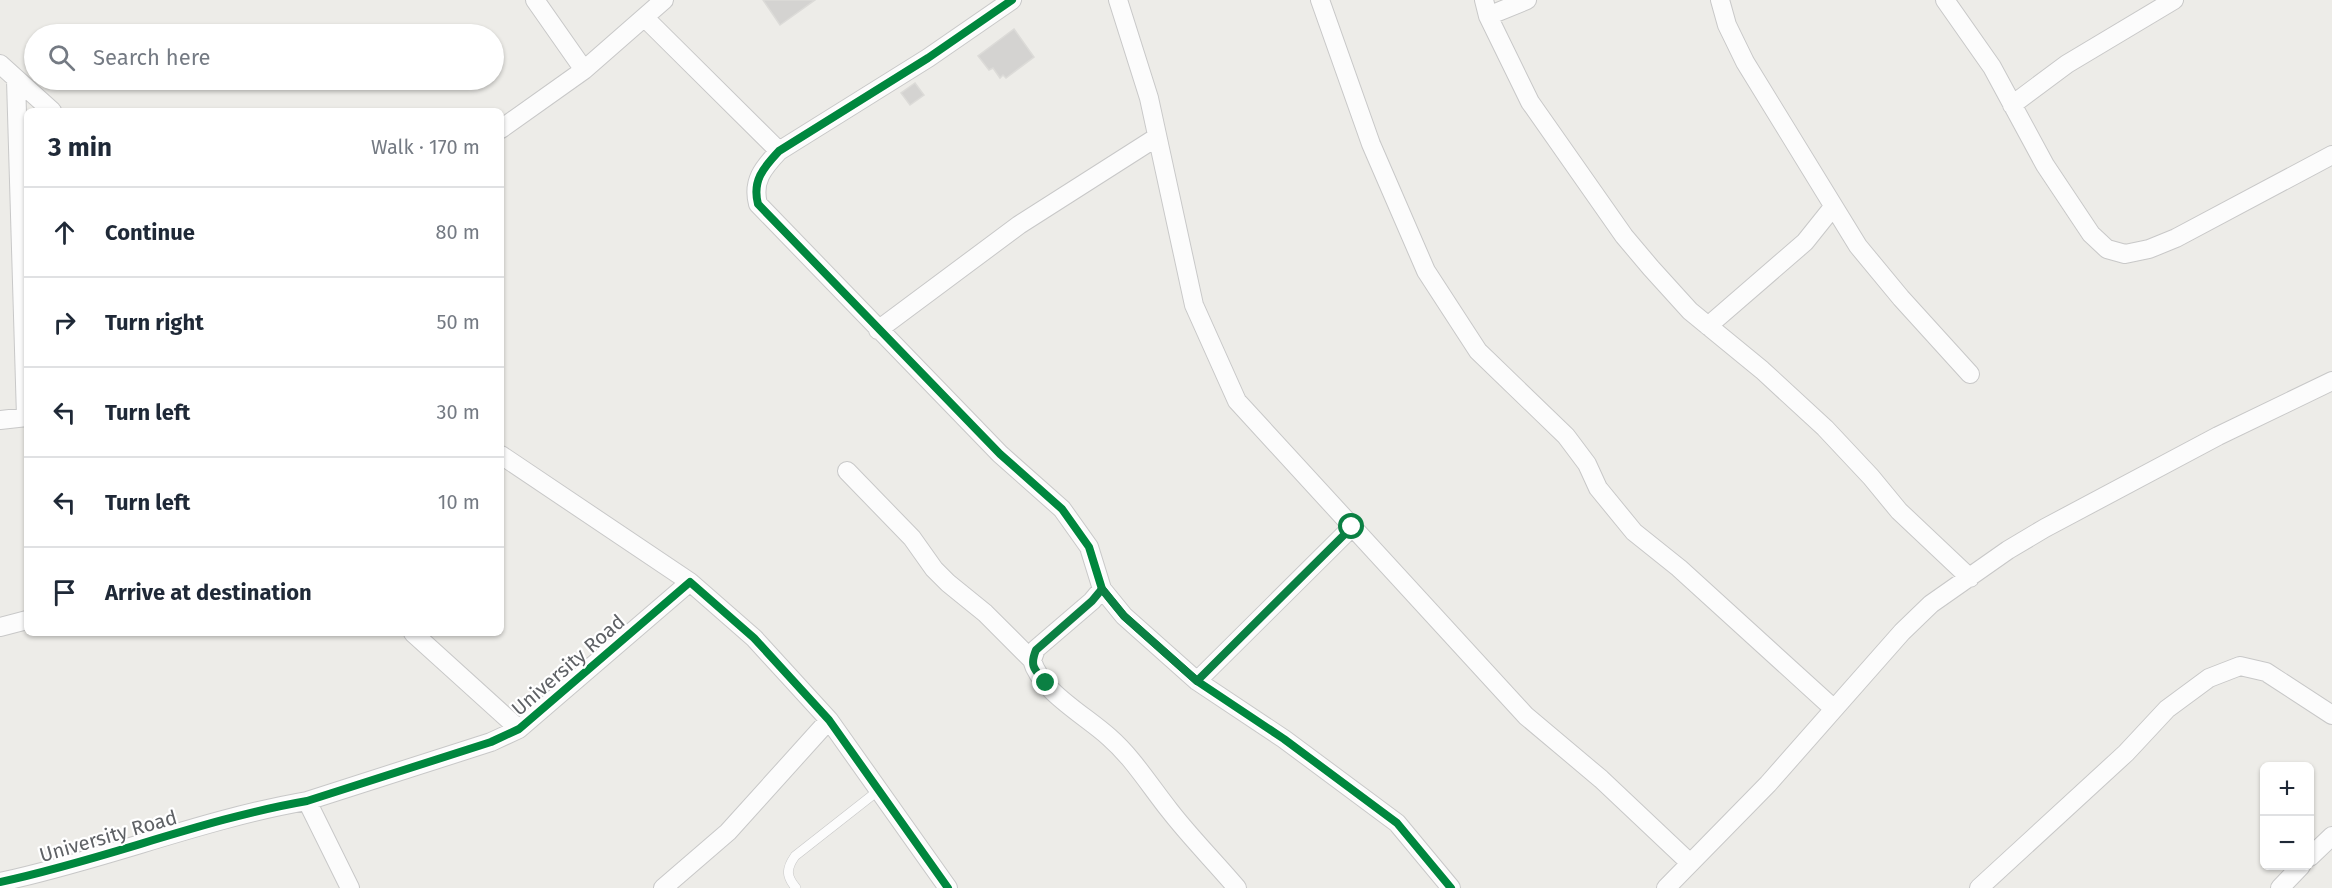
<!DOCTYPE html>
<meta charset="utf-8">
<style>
body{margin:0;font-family:"Fira Sans",sans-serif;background:#f2f2f3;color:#1f2937}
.controls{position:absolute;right:18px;bottom:18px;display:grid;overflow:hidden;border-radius:9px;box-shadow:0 2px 4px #0004}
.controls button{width:54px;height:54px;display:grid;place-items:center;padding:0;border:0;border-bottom:2px solid #e0e1e3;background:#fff;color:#1f2937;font:30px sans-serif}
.stop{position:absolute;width:18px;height:18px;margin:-14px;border:4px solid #0b8043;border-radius:50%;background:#fff}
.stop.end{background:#0b8043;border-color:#fff;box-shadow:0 2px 6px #0008}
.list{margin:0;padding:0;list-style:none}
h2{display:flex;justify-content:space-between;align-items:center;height:78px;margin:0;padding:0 24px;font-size:26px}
h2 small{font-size:20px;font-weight:400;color:#747a83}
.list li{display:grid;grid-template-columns:39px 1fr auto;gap:18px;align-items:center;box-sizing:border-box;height:90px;padding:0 24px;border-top:2px solid #e0e1e3}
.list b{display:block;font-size:22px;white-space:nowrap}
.list em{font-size:20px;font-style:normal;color:#747a83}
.icon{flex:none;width:33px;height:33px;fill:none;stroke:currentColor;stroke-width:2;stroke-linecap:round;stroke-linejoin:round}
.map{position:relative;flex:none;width:2332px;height:888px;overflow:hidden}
.search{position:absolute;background:#fff;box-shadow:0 2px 4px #0004;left:24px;top:24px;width:480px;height:66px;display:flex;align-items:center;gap:15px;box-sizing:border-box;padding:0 21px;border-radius:33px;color:#747a83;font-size:22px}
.panel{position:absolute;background:#fff;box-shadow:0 2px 4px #0004;left:24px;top:108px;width:480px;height:528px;border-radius:9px}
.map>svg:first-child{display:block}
.building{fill:#d4d3d1;stroke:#dcdbd8;stroke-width:1.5}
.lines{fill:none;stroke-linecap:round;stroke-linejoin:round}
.service-casing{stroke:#c8c8c8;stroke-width:10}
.minor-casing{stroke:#c8c8c8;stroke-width:20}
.service{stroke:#fcfcfc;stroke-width:9}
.minor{stroke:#fcfcfc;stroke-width:18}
.cycleway-casing{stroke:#fff;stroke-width:11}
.cycleway{stroke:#00873e;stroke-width:8}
.route{stroke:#0b8043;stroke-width:8}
.labels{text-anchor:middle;stroke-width:4.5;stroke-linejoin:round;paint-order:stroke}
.street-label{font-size:20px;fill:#5e6165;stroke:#fff}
</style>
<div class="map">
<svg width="2332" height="888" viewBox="0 0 2332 888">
<rect width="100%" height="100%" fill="#edece8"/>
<path class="building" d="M763,0h52l-35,25z
M1014,29l20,28 -28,21 -3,-3 -3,3 -7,-10 -4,2 -11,-14z
M915,83l9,12 -14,10 -9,-12z"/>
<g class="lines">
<defs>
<path id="service" d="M796,888c-10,-12 -10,-19 -1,-32l84,-66"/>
<path id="minor" d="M535,0l49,70
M1012,0l-84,58 -149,93c-16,17 -27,30 -21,53l242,250 62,55 27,38 13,42 22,27 73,65 87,58 113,84 54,65
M1118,0l31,98 45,207 43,96 289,315 75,63 89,84
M1320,0l51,144 55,127 52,80 88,85 21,28 11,24 36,44 45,36 155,141
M1484,0l4,16 42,86 94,134 27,32 39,43 72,59 63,58 46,49 28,34 71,67
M1720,0l7,25 18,37 113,184 43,52 69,76
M1945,0l47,67 53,98 46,69 16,15 18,5 24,-5 27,-11 156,-83
M1488,16l39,-16
M645,18l134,133
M0,64l52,47
M16,80l10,337
M2012,105l55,-41 107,-64
M501,129l83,-59 80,-70
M1708,326l97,-84 28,-35
M878,330l141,-105 138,-88
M0,420l27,-3
M501,455l189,127
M847,471l65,67 22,31 14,14 37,30 47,47c8,31 54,56 77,77 24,21 41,49 61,74 21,27 45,51 67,77
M0,627l27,-7
M413,633l106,96
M1032,660l4,-11 56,-48 10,-12
M1197,681l155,-154
M307,801l43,87
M2310,857l22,-21
M0,882c104,-22 203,-63 307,-81l184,-59 28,-13 171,-147 64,56 75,82 119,168
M663,888l65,-56 101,-112
M1666,888l102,-104 134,-152 29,-28 77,-54 37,-22 173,-92 114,-55
M1979,888l147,-135 41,-44 42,-31 31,-12 26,6 66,43
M2280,888l21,-22"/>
</defs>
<use href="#service" class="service-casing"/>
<use href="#minor" class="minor-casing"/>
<use href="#service" class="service"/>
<use href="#minor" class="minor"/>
<defs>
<path id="cycleway" d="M1012,0l-84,58 -149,93c-16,17 -27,30 -21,53l242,250 62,55 27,38 13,42 22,27 73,65 87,58 113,84 54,65
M0,882c104,-22 203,-63 307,-81l184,-59 28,-13 171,-147 64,56 75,82 119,168"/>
</defs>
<use href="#cycleway" class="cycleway-casing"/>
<use href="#cycleway" class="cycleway"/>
</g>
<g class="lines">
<path class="route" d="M1046,683c-11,-13 -17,-16 -10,-33l56,-49 10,-12 22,27 73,65 155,-154"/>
</g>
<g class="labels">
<g class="street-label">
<text transform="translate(568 665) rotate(-41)" y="7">University Road</text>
<text transform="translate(108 836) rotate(-16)" y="7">University Road</text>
</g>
</g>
</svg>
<div class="controls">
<button>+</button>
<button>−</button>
</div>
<div class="stop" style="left:1352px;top:527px"></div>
<div class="stop end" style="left:1046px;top:683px"></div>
<div class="search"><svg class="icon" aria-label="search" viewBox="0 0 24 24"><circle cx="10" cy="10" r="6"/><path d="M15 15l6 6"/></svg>Search here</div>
<section class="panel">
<h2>3 min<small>Walk · 170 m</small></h2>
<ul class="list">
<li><svg class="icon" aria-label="ahead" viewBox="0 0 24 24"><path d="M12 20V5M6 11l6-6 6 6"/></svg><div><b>Continue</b></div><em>80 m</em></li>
<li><svg class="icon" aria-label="right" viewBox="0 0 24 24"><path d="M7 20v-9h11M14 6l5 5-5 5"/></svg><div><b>Turn right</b></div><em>50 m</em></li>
<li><svg class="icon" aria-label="left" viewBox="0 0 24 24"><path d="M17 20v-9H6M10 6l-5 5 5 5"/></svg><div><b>Turn left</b></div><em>30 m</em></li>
<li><svg class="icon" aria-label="left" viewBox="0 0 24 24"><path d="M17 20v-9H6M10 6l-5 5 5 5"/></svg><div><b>Turn left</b></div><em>10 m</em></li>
<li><svg class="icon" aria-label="arrive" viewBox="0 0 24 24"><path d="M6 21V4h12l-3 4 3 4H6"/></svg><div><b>Arrive at destination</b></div></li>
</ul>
</section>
</div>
